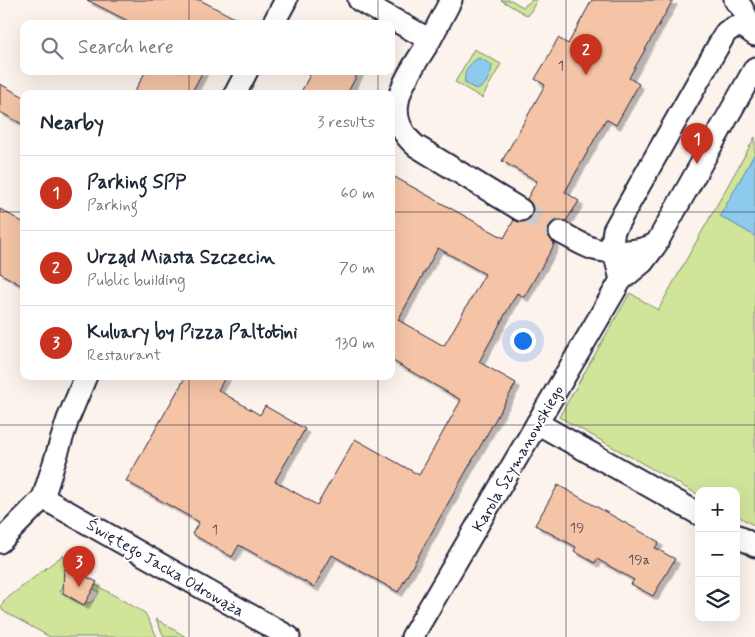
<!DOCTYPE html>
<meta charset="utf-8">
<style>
body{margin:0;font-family:Mynerve,sans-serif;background:#f6f6f7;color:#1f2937}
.controls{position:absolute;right:15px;bottom:15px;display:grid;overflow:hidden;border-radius:10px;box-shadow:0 5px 20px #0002}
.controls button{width:45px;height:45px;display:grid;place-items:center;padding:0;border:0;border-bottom:1px solid #e0e1e3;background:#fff;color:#1f2937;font:25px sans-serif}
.you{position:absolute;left:522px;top:340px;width:18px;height:18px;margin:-12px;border:4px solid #fff;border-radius:50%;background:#1a73e8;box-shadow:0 0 0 8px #1a73e833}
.badge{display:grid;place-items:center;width:32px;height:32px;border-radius:50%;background:#c8321e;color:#fff;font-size:16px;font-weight:700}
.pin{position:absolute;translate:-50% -41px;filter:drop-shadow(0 1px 2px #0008)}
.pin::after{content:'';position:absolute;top:26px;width:18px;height:15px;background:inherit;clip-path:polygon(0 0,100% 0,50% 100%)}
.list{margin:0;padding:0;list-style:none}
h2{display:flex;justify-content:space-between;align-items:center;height:65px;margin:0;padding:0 20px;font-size:21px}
h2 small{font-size:16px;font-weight:400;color:#747a83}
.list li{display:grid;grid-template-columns:32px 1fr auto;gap:15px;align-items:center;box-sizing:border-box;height:75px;padding:0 20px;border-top:1px solid #e0e1e3}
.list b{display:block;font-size:19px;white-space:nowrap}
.list p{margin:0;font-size:16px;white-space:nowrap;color:#747a83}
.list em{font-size:16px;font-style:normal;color:#747a83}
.icon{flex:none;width:28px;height:28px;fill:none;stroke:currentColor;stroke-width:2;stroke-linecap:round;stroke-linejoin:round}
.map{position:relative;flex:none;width:755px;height:637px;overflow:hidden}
.search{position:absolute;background:#fff;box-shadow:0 5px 20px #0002;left:20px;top:20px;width:375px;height:55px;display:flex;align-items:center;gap:12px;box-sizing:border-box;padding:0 18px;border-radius:10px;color:#747a83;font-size:19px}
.panel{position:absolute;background:#fff;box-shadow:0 5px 20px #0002;left:20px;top:90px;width:375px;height:290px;border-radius:10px}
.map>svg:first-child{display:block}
.green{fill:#d0e59a;stroke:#79846a}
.water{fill:#8dcaed;stroke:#6287a6}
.building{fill:#f5c4a6;stroke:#22223b;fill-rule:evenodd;filter:url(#shadow)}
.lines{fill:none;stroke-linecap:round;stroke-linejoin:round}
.minor-tunnel{stroke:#d1c9c9;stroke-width:21;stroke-dasharray:21 11;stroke-linecap:butt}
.minor-casing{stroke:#22223b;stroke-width:25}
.minor{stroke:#fff;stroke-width:21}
.grid{fill:none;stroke:#22223b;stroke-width:1;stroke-opacity:0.55}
.labels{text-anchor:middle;stroke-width:4;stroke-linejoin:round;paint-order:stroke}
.number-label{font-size:14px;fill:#574a56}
.street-label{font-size:16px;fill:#22223b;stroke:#fff}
</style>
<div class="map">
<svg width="755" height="637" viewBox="0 0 755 637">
<defs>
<filter id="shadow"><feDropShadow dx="4.5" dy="4.5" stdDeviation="0" flood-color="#0004"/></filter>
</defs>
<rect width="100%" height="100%" fill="#fdf3ed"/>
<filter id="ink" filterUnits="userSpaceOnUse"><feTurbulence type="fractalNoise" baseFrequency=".02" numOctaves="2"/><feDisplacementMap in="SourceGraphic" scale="10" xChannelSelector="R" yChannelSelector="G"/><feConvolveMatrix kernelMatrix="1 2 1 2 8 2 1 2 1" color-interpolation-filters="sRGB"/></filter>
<g filter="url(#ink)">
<path class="green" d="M501,0h10l12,7 9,-7h5l-9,16z
M474,49l27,15 -19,34 -27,-16z
M755,137v389l-19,-11v-24h-37v4l-140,-78 71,-124 28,17z
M63,555l7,9 -6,6 -1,15 -3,7c13,7 31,21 39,0l-6,-3 3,-4 49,28 12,24h-107l-47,-26 -2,-4 4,-7z
M156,619l30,18h-22z"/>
<path class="water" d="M479,58l13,7c-1,10 -5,20 -15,25l-12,-7c-2,-11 4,-20 14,-25z
M755,153v83l-35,-20z"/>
<path class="building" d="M87,0h113l46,24h-112z
M592,0h81l-44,78 10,6 -23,41 -10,-6 -41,73 14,9 -13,20 -7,-1 -10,6 -1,7 6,10 -1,4 -29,50 -7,-4 -38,69 37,21 -118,209 -66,-37 -18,32 -75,-42 -7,12 -40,-23 7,-12 -73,-41 60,-105h40l-8,14 42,25 5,-9 40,23 -30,52 42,24 38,-66 64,36 42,-75 -70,-40v-185l113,63 10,-18 7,2 6,-1 6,-11 -6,-11 10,-18 -35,-20 43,-76 -10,-6 12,-20 11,-21 10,6zM438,248l47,26 -41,72 -46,-26z
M146,71h57l-12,23h-58z
M312,71h47l-12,23h-47z
M0,84l24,13v28l-24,-13z
M0,209l24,14v64l-24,-14z
M558,485l101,57 -4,6 20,11 -22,37 -22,-12 3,-4 -37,-21 -2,4 -21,-12 2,-4 -41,-22z
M74,562l8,5 5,10 10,5 -13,23 -21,-12 1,-23z"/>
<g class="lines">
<path class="minor-tunnel" d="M521,210l39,22"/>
<defs>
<path id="minor" d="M359,0l71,40c-21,35 -54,72 -14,106l105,64
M735,0l7,8 13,25
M273,24l13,-24
M430,40l21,-40
M235,94l12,-23
M560,232c29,16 33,21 66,19 12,-1 20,-2 31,-8
M621,280l-9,-37 2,-13 112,-198 7,-4 10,-2 12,9
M537,423l162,91
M43,498l246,139
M736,535l19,11
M0,542l43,-44 25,-79 18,-43
M412,637l209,-357 22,-18 12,-16 100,-178"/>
</defs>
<use href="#minor" class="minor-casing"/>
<use href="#minor" class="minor"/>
</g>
</g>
<path class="grid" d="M189,0v24M378,0v24M566,0v637M189,71v23M378,71v23M0,212h24M391,212h364M189,376v261M378,376v261M0,425h755"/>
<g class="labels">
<g class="number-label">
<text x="561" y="70">1</text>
<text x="577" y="532">19</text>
<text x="215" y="534">1</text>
<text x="639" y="564">19a</text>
</g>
<g class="street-label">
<text transform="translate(517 458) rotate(-60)" y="6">Karola Szymanowskiego</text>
<text transform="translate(166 567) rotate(30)" y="6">Świętego Jacka Odrowąża</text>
</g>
</g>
</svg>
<div class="controls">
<button>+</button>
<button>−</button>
<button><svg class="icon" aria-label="layers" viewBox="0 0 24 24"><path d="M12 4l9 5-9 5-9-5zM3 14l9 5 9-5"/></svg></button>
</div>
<div class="you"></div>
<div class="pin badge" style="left:697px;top:164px">1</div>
<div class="pin badge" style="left:586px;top:75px">2</div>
<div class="pin badge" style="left:79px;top:587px">3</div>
<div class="search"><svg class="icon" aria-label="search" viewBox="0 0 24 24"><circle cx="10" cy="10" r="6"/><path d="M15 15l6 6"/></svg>Search here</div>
<section class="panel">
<h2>Nearby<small>3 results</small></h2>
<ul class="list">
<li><span class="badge">1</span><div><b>Parking SPP</b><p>Parking</p></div><em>60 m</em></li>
<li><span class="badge">2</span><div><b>Urząd Miasta Szczecin</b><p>Public building</p></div><em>70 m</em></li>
<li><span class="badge">3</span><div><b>Kuluary by Pizza Paltotini</b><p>Restaurant</p></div><em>130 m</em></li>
</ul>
</section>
</div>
